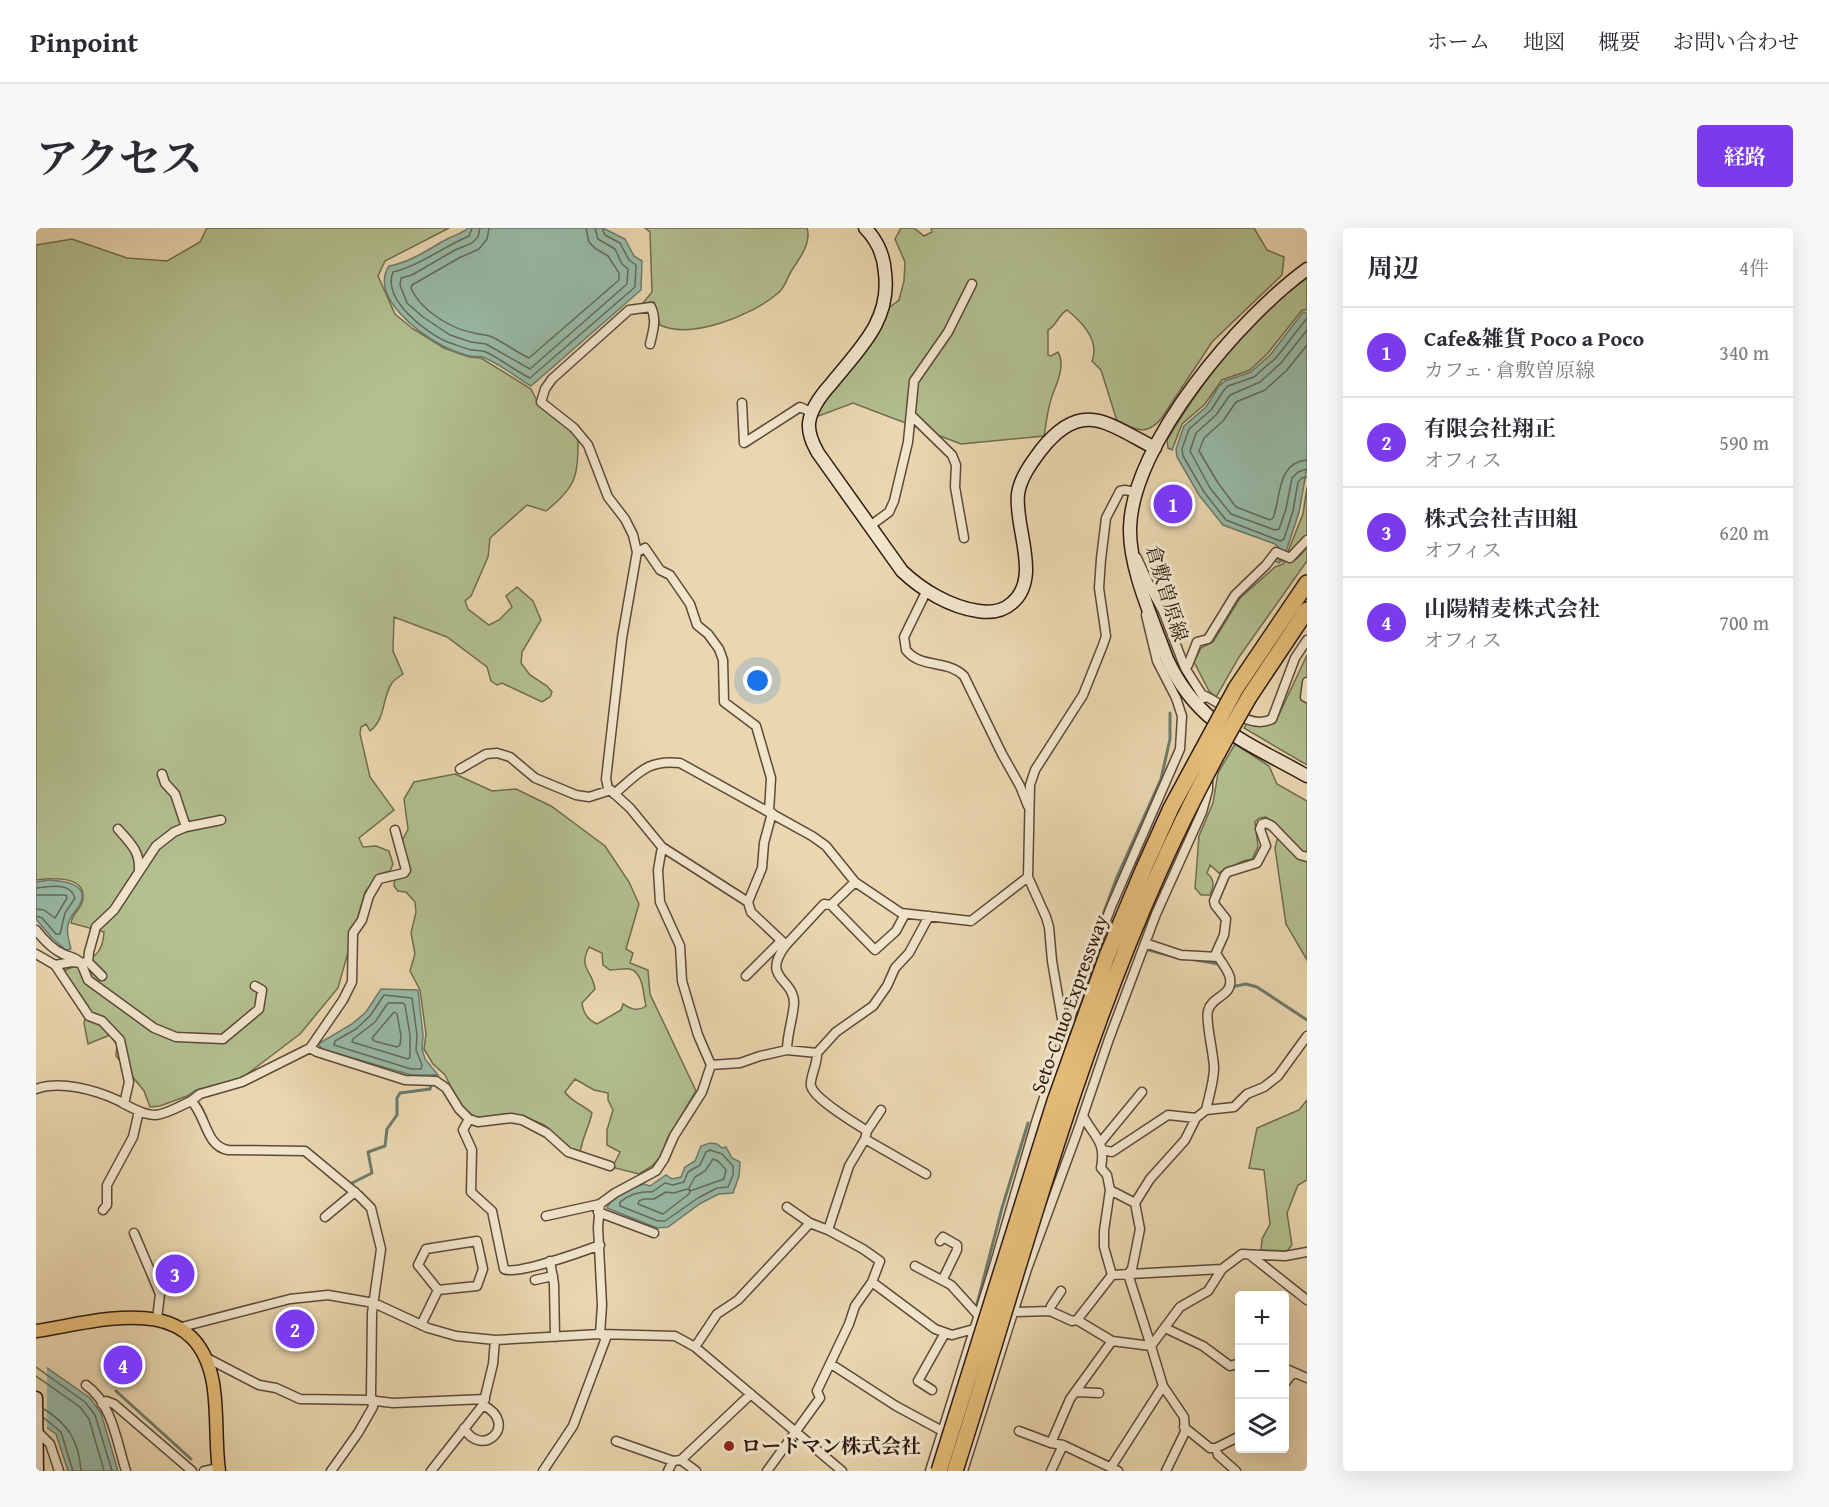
<!DOCTYPE html>
<html lang="ja">
<meta charset="utf-8">
<style>
body{margin:0;font-family:"Gentium Book Plus","Noto Serif JP",serif;background:#f7f7f7;color:#2b2b33}
.controls{position:absolute;right:18px;bottom:18px;display:grid;overflow:hidden;border-radius:6px;box-shadow:0 6px 24px #0002}
.controls button{width:54px;height:54px;display:grid;place-items:center;padding:0;border:0;border-bottom:2px solid #e1e1e2;background:#fff;color:#2b2b33;font:30px sans-serif}
.you{position:absolute;left:722px;top:453px;width:21px;height:21px;margin:-15px;border:4px solid #fff;border-radius:50%;background:#1a73e8;box-shadow:0 0 0 9px #1a73e833}
.badge{display:grid;place-items:center;width:39px;height:39px;border-radius:50%;background:#7c3aed;color:#fff;font-size:20px;font-weight:700}
.pin{position:absolute;translate:-50% -50%;border:3px solid #fff;box-shadow:0 2px 6px #0006}
.list{margin:0;padding:0;list-style:none}
h2{display:flex;justify-content:space-between;align-items:center;height:78px;margin:0;padding:0 24px;font-size:26px}
h2 small{font-size:20px;font-weight:400;color:#7c7c81}
.list li{display:grid;grid-template-columns:39px 1fr auto;gap:18px;align-items:center;box-sizing:border-box;height:90px;padding:0 24px;border-top:2px solid #e1e1e2}
.list b{display:block;font-size:22px;white-space:nowrap}
.list p{margin:0;font-size:20px;white-space:nowrap;color:#7c7c81}
.list em{font-size:20px;font-style:normal;color:#7c7c81}
.icon{flex:none;width:33px;height:33px;fill:none;stroke:currentColor;stroke-width:2;stroke-linecap:round;stroke-linejoin:round}
.map{position:relative;flex:none;width:1271px;height:1243px;overflow:hidden;border-radius:6px}
header{display:flex;align-items:center;gap:36px;box-sizing:border-box;height:84px;padding:0 30px;background:#fff;border-bottom:2px solid #e1e1e2}
header strong{font-size:28px}
nav{display:flex;gap:33px;margin-inline-start:auto;font-size:21px}
.intro{display:flex;align-items:center;justify-content:space-between;box-sizing:border-box;height:144px;padding:0 36px}
h1{margin:0;font-size:42px}
.button{padding:15px 27px;border-radius:6px;background:#7c3aed;color:#fff;font-size:21px;font-weight:700}
main{display:flex;gap:36px;padding:0 36px}
aside{flex:1;background:#fff;border-radius:6px;box-shadow:0 6px 24px #0002}
.map>svg:first-child{display:block}
.green{fill:#b2bf8f;stroke:#706c50;stroke-width:1.5;fill-rule:evenodd}
.water{fill:#98baa7;stroke:#6e7a6b;stroke-width:1.5}
.pier{fill:#ead7b0}
.lines{fill:none;stroke-linecap:round;stroke-linejoin:round}
.shore{stroke:#636a5c;stroke-width:1.5}
.stream{stroke:#6e7a6b;stroke-width:3}
.street-casing{stroke:#5d4939;stroke-width:11}
.secondary-casing{stroke:#2e1a11;stroke-width:15}
.primary-casing{stroke:#2e1a11;stroke-width:15}
.highway-casing{stroke:#2e1a11;stroke-width:18}
.street{stroke:#f1e5cc;stroke-width:8}
.secondary{stroke:#f1e5cc;stroke-width:12}
.primary{stroke:#e5bc78;stroke-width:12}
.highway{stroke:#e5bc78;stroke-width:15}
.highway-bridge-casing{stroke:#2e1a11;stroke-width:18;stroke-linecap:butt}
.highway-bridge{stroke:#e5bc78;stroke-width:15}
.poi-dot{fill:#8f2418;stroke:#f1e5cc;stroke-width:2}
.labels{text-anchor:middle;stroke-width:6;stroke-linejoin:round;paint-order:stroke}
.street-label{font-size:20px;fill:#2e1a11;stroke:#f1e5cc}
.poi-label{font-size:20px;font-weight:bold;fill:#2e1a11;stroke:#f1e5cc;text-anchor:start}
</style>
<header>
<strong>Pinpoint</strong>
<nav><a>ホーム</a><a>地図</a><a>概要</a><a>お問い合わせ</a></nav>
</header>
<div class="intro"><h1>アクセス</h1><a class="button">経路</a></div>
<main>
<div class="map">
<svg width="1271" height="1243" viewBox="0 0 1271 1243">
<rect width="100%" height="100%" fill="#ead7b0"/>
<filter id="stains"><feTurbulence type="fractalNoise" baseFrequency=".00333" numOctaves="4"/><feColorMatrix values="0 0 0 0 .2 0 0 0 0 .09 0 0 0 0 .02 0 0 0 .5 -.17"/></filter>
<radialGradient id="worn" r=".72"><stop offset=".6" stop-color="#630" stop-opacity="0"/><stop offset="1" stop-color="#630" stop-opacity=".3"/></radialGradient>
<path class="green" d="M171,0h242l-64,33 -7,15 17,38 18,15 31,19 25,9 12,1 50,31 9,18 24,17 14,15c0,38 -2,48 -32,72l-19,-6 -37,33 -2,19 -17,39 -6,5 3,8 21,16 10,-5 13,-13 -6,-11 11,-9 16,14 8,19 -19,32 -1,11 9,12 17,11 5,6 -2,5 -8,5 -40,-19 -5,2 -6,-4 -4,-14 -40,-30 -53,-20 -1,34 10,23c-3,2 -9,6 -11,9 -10,14 -6,36 -22,48l-4,-7 -5,3 -1,7 10,43 24,33 -35,28 4,9 13,-1 13,5 4,13 -3,7 -11,3 -14,18 -27,96 -38,46 -58,44 -46,12 -9,6 -27,10 -10,1 -6,-16 -28,-35 1,-11 -7,-10 -22,9 -4,-21 4,-17 -25,-35c22,-10 40,-11 41,-39l-33,-9c1,-10 12,-15 12,-25 2,-23 -33,-20 -47,-18v-635l36,-6 55,19 40,3 33,-19z
M609,0h162c5,15 -8,31 -15,42 -6,9 -6,17 -15,24 -25,21 -86,46 -117,31l-6,-23 -11,1 9,-11 -2,-60z
M865,0h13l10,8 8,-4 -1,-4h323l13,22 17,7 -2,18 -70,67 -51,77c-16,18 -25,10 -44,2l-16,-51 -9,-9c8,-20 -10,-39 -25,-51 -9,5 -10,15 -19,20v25l3,1 7,-4c9,16 -4,35 -8,51 -3,11 -4,22 -6,33l-83,8 -108,-41 -37,14 8,-18 47,-56 19,-36 9,-7 5,-19 1,-19 -10,-23z
M1271,50v32h-5l-34,43 -18,17 -28,10 -18,25 -22,19 -10,26 -4,-2 -1,-8c36,-60 82,-121 140,-162z
M1271,259v74l-68,96 -23,40 -7,-6 -15,-29 7,-14 12,-6 27,-44 35,-31 8,-3 20,-50z
M1271,427v110l-63,-37 3,-5 4,2 24,-2z
M1199,516l34,22 8,18 30,17v159l-21,-36 -11,-76 5,-19 -14,-12 -7,1 -4,4 3,25 -6,12 -9,2 -24,12 -9,-8 -3,8c8,7 7,13 3,22h-9l-6,-7 4,-52 14,-33 5,-30z
M419,546l37,17 24,-2 35,17 54,40 24,36 10,22 -13,45 7,4 -3,10 18,7 2,24 46,97 -29,48 -5,16 -10,11 -13,8 -24,-6 -1,-4 6,-12 -13,-7v-15l6,-20 -5,-10v-7l-14,-3 -19,-11 -10,13c6,10 19,13 27,21 -3,14 -10,25 -12,40l-10,-5 -26,-23 -21,-9 -19,-2 -26,4 -10,-5 -9,-10 -14,-28 -12,-11 -9,-15 2,-15 -6,-44 -10,-19 5,-17 -4,-21 5,-21 -1,-10 -9,-10 -8,-1 -4,-5 1,-8 10,-1 4,-10 -7,-26 6,-12 -4,-30 10,-17zM553,719l13,6 1,12 7,5c6,0 15,-2 20,-1 14,4 13,26 16,37 -8,6 -15,3 -23,-2l-2,6 -24,14c-9,-4 -14,-11 -15,-21l13,-14c-3,-20 -17,-20 -6,-42z
M1271,872v80l-9,5 -11,28 5,32 -5,6 -26,-1 1,-11 8,-15 -6,-54 -15,-2 8,-40 42,-18z"/>
<path class="water" d="M432,0h135l22,11 9,17 8,5 -1,29 -110,96c-15,-9 -31,-22 -48,-29 -4,-1 -9,0 -13,-1 -9,-2 -19,-6 -27,-10 -23,-12 -74,-49 -54,-80 22,-4 38,-16 58,-27 7,-4 15,-5 21,-11z
M1267,84l4,1v155l-8,44 -15,46 -5,5 -6,-3 6,-12 -4,-4 -52,-19 -24,-30 -22,-38 -1,-8 8,-23 22,-19 13,-21 6,-5 26,-9 20,-18z
M13,652c13,1 41,3 31,24 -4,8 -11,12 -12,21 -2,8 1,16 3,24l-5,1 -14,-12 -16,-19v-37z
M345,761l37,1 5,45 -1,14 3,10 13,16h-27l-89,-26 -4,-5 34,-20 14,-12z
M674,915l7,1 5,4 4,-1 6,11 8,4 -1,14 -6,17 -14,1 -18,9 -33,24 -11,1 -50,-20c5,-13 24,-19 37,-24l6,2 16,-11 6,4 9,-2 4,-10 10,-6 6,-15z
M0,1132l54,38 11,15 17,58h-50l-12,-37 -20,-14z"/>
<path class="pier" d="M0,1129l11,7v67l-11,-8z"/>
<g class="lines">
<path class="shore" d="M436,0l-3,8c-26,11 -48,29 -76,36 -11,28 34,62 57,71 7,2 15,6 22,7 5,1 9,0 14,2 15,7 29,19 44,26l105,-91 1,-22 -7,-5 -9,-17 -15,-8 -3,-7
M444,0l-2,9 -6,6 -17,7 -43,25 -11,3 -1,7 7,18 16,14 27,18 21,7 15,2 44,25 97,-85 1,-15 -6,-5 -7,-15 -17,-10 -3,-11
M453,0l-2,11 -8,10 -20,9 -47,27 -1,3c9,22 40,41 63,45 6,2 12,1 18,4 13,6 24,15 37,21l90,-78v-7l-11,-17 -12,-7 -7,-7 -3,-14
M1271,90l-31,40 -12,10 -10,9 -26,9 -4,4 -13,20 -22,19 -7,20 1,7 21,36 22,28 54,21 4,-2 9,-28 5,-29 4,-4 5,-1
M1271,102l-26,33 -21,19 -30,13 -14,20 -20,18 -6,18 20,37 21,26 44,16 4,-1 7,-20 6,-31 6,-6 9,-3
M1271,117l-20,25 -22,20 -29,12 -13,19 -19,17 -5,13 19,32 18,24 34,13 3,-2c8,-21 4,-56 34,-58
M0,660c13,-1 34,-7 39,10l-10,15 -5,21h-4l-14,-16 -6,-2
M0,667h30l1,3 -12,20 -11,-8 -8,-1
M348,767l28,3 5,37 -1,15 6,15 -1,4h-10l-77,-24 1,-4 21,-12 14,-13z
M352,775h15l2,2 5,30v22l-2,2 -56,-17 1,-3 22,-17z
M358,784l3,2 4,22 -1,9 -3,2 -23,-6 -2,-3z
M674,922l12,4 11,12v9l-5,12 -11,1 -19,10 -33,23h-7l-38,-15v-4c9,-7 20,-11 32,-10l13,-9 8,2 11,-3 4,-10 12,-7 6,-13z
M677,931l5,2 8,9 -2,9 -34,12 -1,-3 6,-11 10,-6z
M651,961l3,2 -1,3 -26,20 -25,-10 1,-3 5,-2h10l12,-7 8,1z
M0,1139l49,35 10,13 17,56
M0,1148l44,31 9,12 15,52
M8,1181c24,15 35,32 37,62
M8,1190l17,14 12,39"/>
<path class="stream" d="M1244,332c13,4 19,-3 27,-14
M1113,722l26,7
M1160,732l23,4
M1043,751l38,-102 44,-98 9,-40v-26
M1195,759l15,-3 11,3 50,33
M1031,782l9,-22
M314,956l22,-11 -4,-21 17,-6 2,-17 10,-14v-17l3,-5 30,-4 4,-13
M940,1080l26,-100 26,-85
M80,1163l75,68"/>
<defs>
<path id="street" d="M614,116c3,-13 7,-24 1,-37l-22,3 -77,69 -7,10 -4,13 33,26 14,17 20,52 17,22 8,16 4,17 -15,86 -16,141 2,9 22,20 32,39 86,55
M706,175l2,40 56,-36 11,5
M875,187l41,40 4,10 -1,22 9,51
M834,298l19,-14 5,-11 14,-59 6,-61 34,-49 24,-48
M601,324l8,-4 15,22 10,5 20,29 7,21 11,9 11,15 4,11 1,42 32,24 15,52 -2,34
M1101,330l17,37 9,16 22,57 19,30
M891,362l-23,47 2,13c15,19 41,9 58,26l38,78 18,32 8,20
M1149,438l3,-1 9,-23 11,-3 27,-44 31,-30 10,-13 14,6 17,-18
M1271,454l-2,15 2,1
M1167,467c20,8 46,36 69,24l23,-61 12,-18
M424,541l26,-15 11,-1 13,4 25,21 41,17 13,2 22,-7
M126,546l3,9 10,11 11,33
M578,566c24,-20 33,-35 66,-31l132,73 14,10 29,36 46,31 70,8 57,-44
M736,585l-8,30 -2,25 -14,34 3,10 35,33 38,-41 7,1
M82,601c12,14 22,22 21,41
M819,654l-24,23 44,45 21,-19 9,-17
M893,688l-20,37 -14,15 -8,18 -14,20 -37,26 -19,21c1,10 -8,26 -6,33 3,13 44,37 56,45l-2,8 -16,27 -21,64 35,19 17,12 -8,21 63,47 17,6 22,-6
M0,702c7,9 16,19 27,24 7,3 13,3 18,9l7,-1 14,14
M1109,715l36,12 37,2
M750,717c-26,34 8,33 8,58 -1,16 -7,31 -7,47
M0,726l19,11 34,51 13,5 18,19 9,42 -5,22
M52,734l1,-10 7,-25 18,-17 42,-64 18,-14 12,-5 35,-7
M19,737l17,-3 9,1 7,17 66,48 22,9 47,2 36,-30 3,-19 -7,-4
M710,748l35,-35
M1037,797l-11,-6 -10,-58 -3,-34 -3,-10 -18,-40 2,-92 5,-15 48,-75 20,-50 3,-9 -7,-48 2,-29 5,-41 14,-27 5,-1 10,2
M274,820l33,-48 9,-18 1,-49 9,-13 7,-24 10,-17 25,-6 2,-3 -11,-40
M675,837l29,-2 20,-7 27,-6 30,3
M0,861c24,-9 59,1 81,11 12,6 25,15 39,15 11,-1 24,-9 35,-14 15,13 14,45 37,49l77,1 53,44 13,13 10,41 -9,64 -1,82 2,12 -15,26 -27,38
M155,873l9,-7 42,-12 68,-34 7,4 88,28 31,1 10,7 13,21 10,10 9,3 33,-4 11,2 25,13 21,19 42,14
M1170,882c3,-14 8,-29 8,-42 0,-13 -9,-48 -6,-57 4,-16 25,-14 22,-33 -2,-9 -10,-17 -14,-25l8,-18 2,-16 -11,-14 -1,-4 11,-26 3,-3 29,-9 9,-17 -6,-17 2,-5 4,-1 6,3 28,29 7,2
M1047,888c12,22 23,25 18,52l6,7 3,15 25,13
M433,891l-6,11 9,20 -1,42 21,19 12,58c11,7 80,-18 96,-24
M831,903l14,-21
M829,911l61,35
M1064,915l42,-51
M1067,922l9,2 56,-37 28,3
M1074,962l-6,41v16l8,28
M751,979l23,16 18,7
M67,982l4,-5v-20l26,-48 6,-26
M562,984l56,21
M510,988l54,-12
M289,989l30,-25
M98,1005l26,61 -3,25
M904,1013l3,-4 14,8v5l-14,29
M1214,1027l57,45
M514,1033l4,23 1,53
M879,1038l36,19 28,31
M1092,1046l4,-5 8,-40 -5,-26 15,-24 35,-39 11,-22 10,-8 28,-3 13,-13 17,-7 14,-11 29,-40
M1092,1046l23,72 29,-39 28,-16 14,-22
M499,1052l18,-4
M1014,1083l1,-5 10,-15
M977,1084l37,-1 22,10 5,-1 35,21 39,5 12,40 21,31 1,15 -19,39
M1041,1092l35,-45 110,-6 20,-15 43,2 22,-4
M385,1097l17,-35 -20,-25 8,-16 51,-8 6,28 -6,17 -39,4
M142,1100l112,-29 38,-4 46,8 54,25 28,8 39,4 105,-6 75,2 20,11 147,124
M1129,1100l38,18 27,20 10,-3
M659,1119l22,-33 21,-14 72,-77
M169,1129l54,28 17,3 24,11 68,1 25,3 92,-4
M795,1136l65,42 50,27
M1248,1140l23,10
M1248,1156l9,-11
M50,1157c26,18 31,58 40,86
M896,1162l-14,-9 27,-48
M1041,1164l22,1
M66,1176l4,-3 8,3 78,67
M1148,1199l26,21h6l24,-12
M428,1200c18,32 56,-4 19,-23
M0,1202l14,14 9,27
M983,1203l32,12 12,2 55,26
M580,1213l57,20 8,-1 15,11
M1015,1215l19,-44 42,-58
M1180,1220l2,7 18,16
M645,1232l70,-66
M1075,1239l52,-81
M168,1243l15,-3
M395,1243l52,-66 10,-41 2,-24
M507,1243l30,-45 33,-88 -6,-4 2,-29 -4,-78 2,-23 15,-11 41,-22 8,-12 10,-23 28,-44 9,-27 -13,-30 -16,-54 -2,-35 -20,-44 -2,-32 4,-23
M632,1243l5,-10
M731,1243l53,-73 -3,-7 32,-67 6,-18 17,-24
M894,1243l65,-208 41,-141 44,-134 31,-81 69,-158 2,-33 -6,-18 -19,-37 -11,-46
M927,1243l64,-202 50,-136 32,-94 47,-125 46,-102 6,-22v-12
M1015,1243l12,-26"/>
<path id="secondary" d="M829,0c12,12 19,28 20,45 6,48 -26,76 -54,111 -10,11 -20,24 -22,39 -1,11 4,21 9,30l84,118c20,19 48,36 76,40 12,2 24,1 34,-8 30,-25 2,-76 6,-109 2,-16 14,-32 23,-44 41,-52 67,-26 114,-2
M1271,41c-66,48 -175,174 -177,259 -1,41 23,92 37,131 31,67 80,83 140,117
M0,1170l1,73"/>
<path id="primary" d="M0,1103c66,-10 160,-42 177,52 5,29 2,59 6,88"/>
<path id="highway" d="M1200,460l71,-105
M1213,469l58,-87"/>
</defs>
<use href="#street" class="street-casing"/>
<use href="#secondary" class="secondary-casing"/>
<use href="#primary" class="primary-casing"/>
<use href="#highway" class="highway-casing"/>
<use href="#street" class="street"/>
<use href="#secondary" class="secondary"/>
<use href="#primary" class="primary"/>
<use href="#highway" class="highway"/>
<defs>
<path id="highway-bridge" d="M903,1243l116,-370 52,-145 37,-88 27,-60 65,-120
M919,1243c64,-200 117,-405 203,-597 27,-61 58,-120 91,-177"/>
</defs>
<use href="#highway-bridge" class="highway-bridge-casing"/>
<use href="#highway-bridge" class="highway-bridge"/>
</g>
<circle class="poi-dot" cx="693" cy="1218" r="6"/>
<g class="labels">
<g class="street-label">
<text transform="translate(1131 365) rotate(73)" y="7">倉敷曽原線</text>
<text transform="translate(1033 776) rotate(-70)" y="7">Seto-Chuo Expressway</text>
</g>
<g class="poi-label">
<text x="705" y="1225">ロードマン株式会社</text>
</g>
</g>
<rect width="100%" height="100%" filter="url(#stains)"/>
<rect width="100%" height="100%" fill="url(#worn)"/>
</svg>
<div class="controls">
<button>+</button>
<button>−</button>
<button><svg class="icon" aria-label="layers" viewBox="0 0 24 24"><path d="M12 4l9 5-9 5-9-5zM3 14l9 5 9-5"/></svg></button>
</div>
<div class="you"></div>
<div class="pin badge" style="left:1137px;top:276px">1</div>
<div class="pin badge" style="left:259px;top:1101px">2</div>
<div class="pin badge" style="left:139px;top:1046px">3</div>
<div class="pin badge" style="left:87px;top:1137px">4</div>
</div>
<aside>
<h2>周辺<small>4件</small></h2>
<ul class="list">
<li><span class="badge">1</span><div><b>Cafe&amp;雑貨 Poco a Poco</b><p>カフェ · 倉敷曽原線</p></div><em>340 m</em></li>
<li><span class="badge">2</span><div><b>有限会社翔正</b><p>オフィス</p></div><em>590 m</em></li>
<li><span class="badge">3</span><div><b>株式会社吉田組</b><p>オフィス</p></div><em>620 m</em></li>
<li><span class="badge">4</span><div><b>山陽精麦株式会社</b><p>オフィス</p></div><em>700 m</em></li>
</ul>
</aside>
</main>
